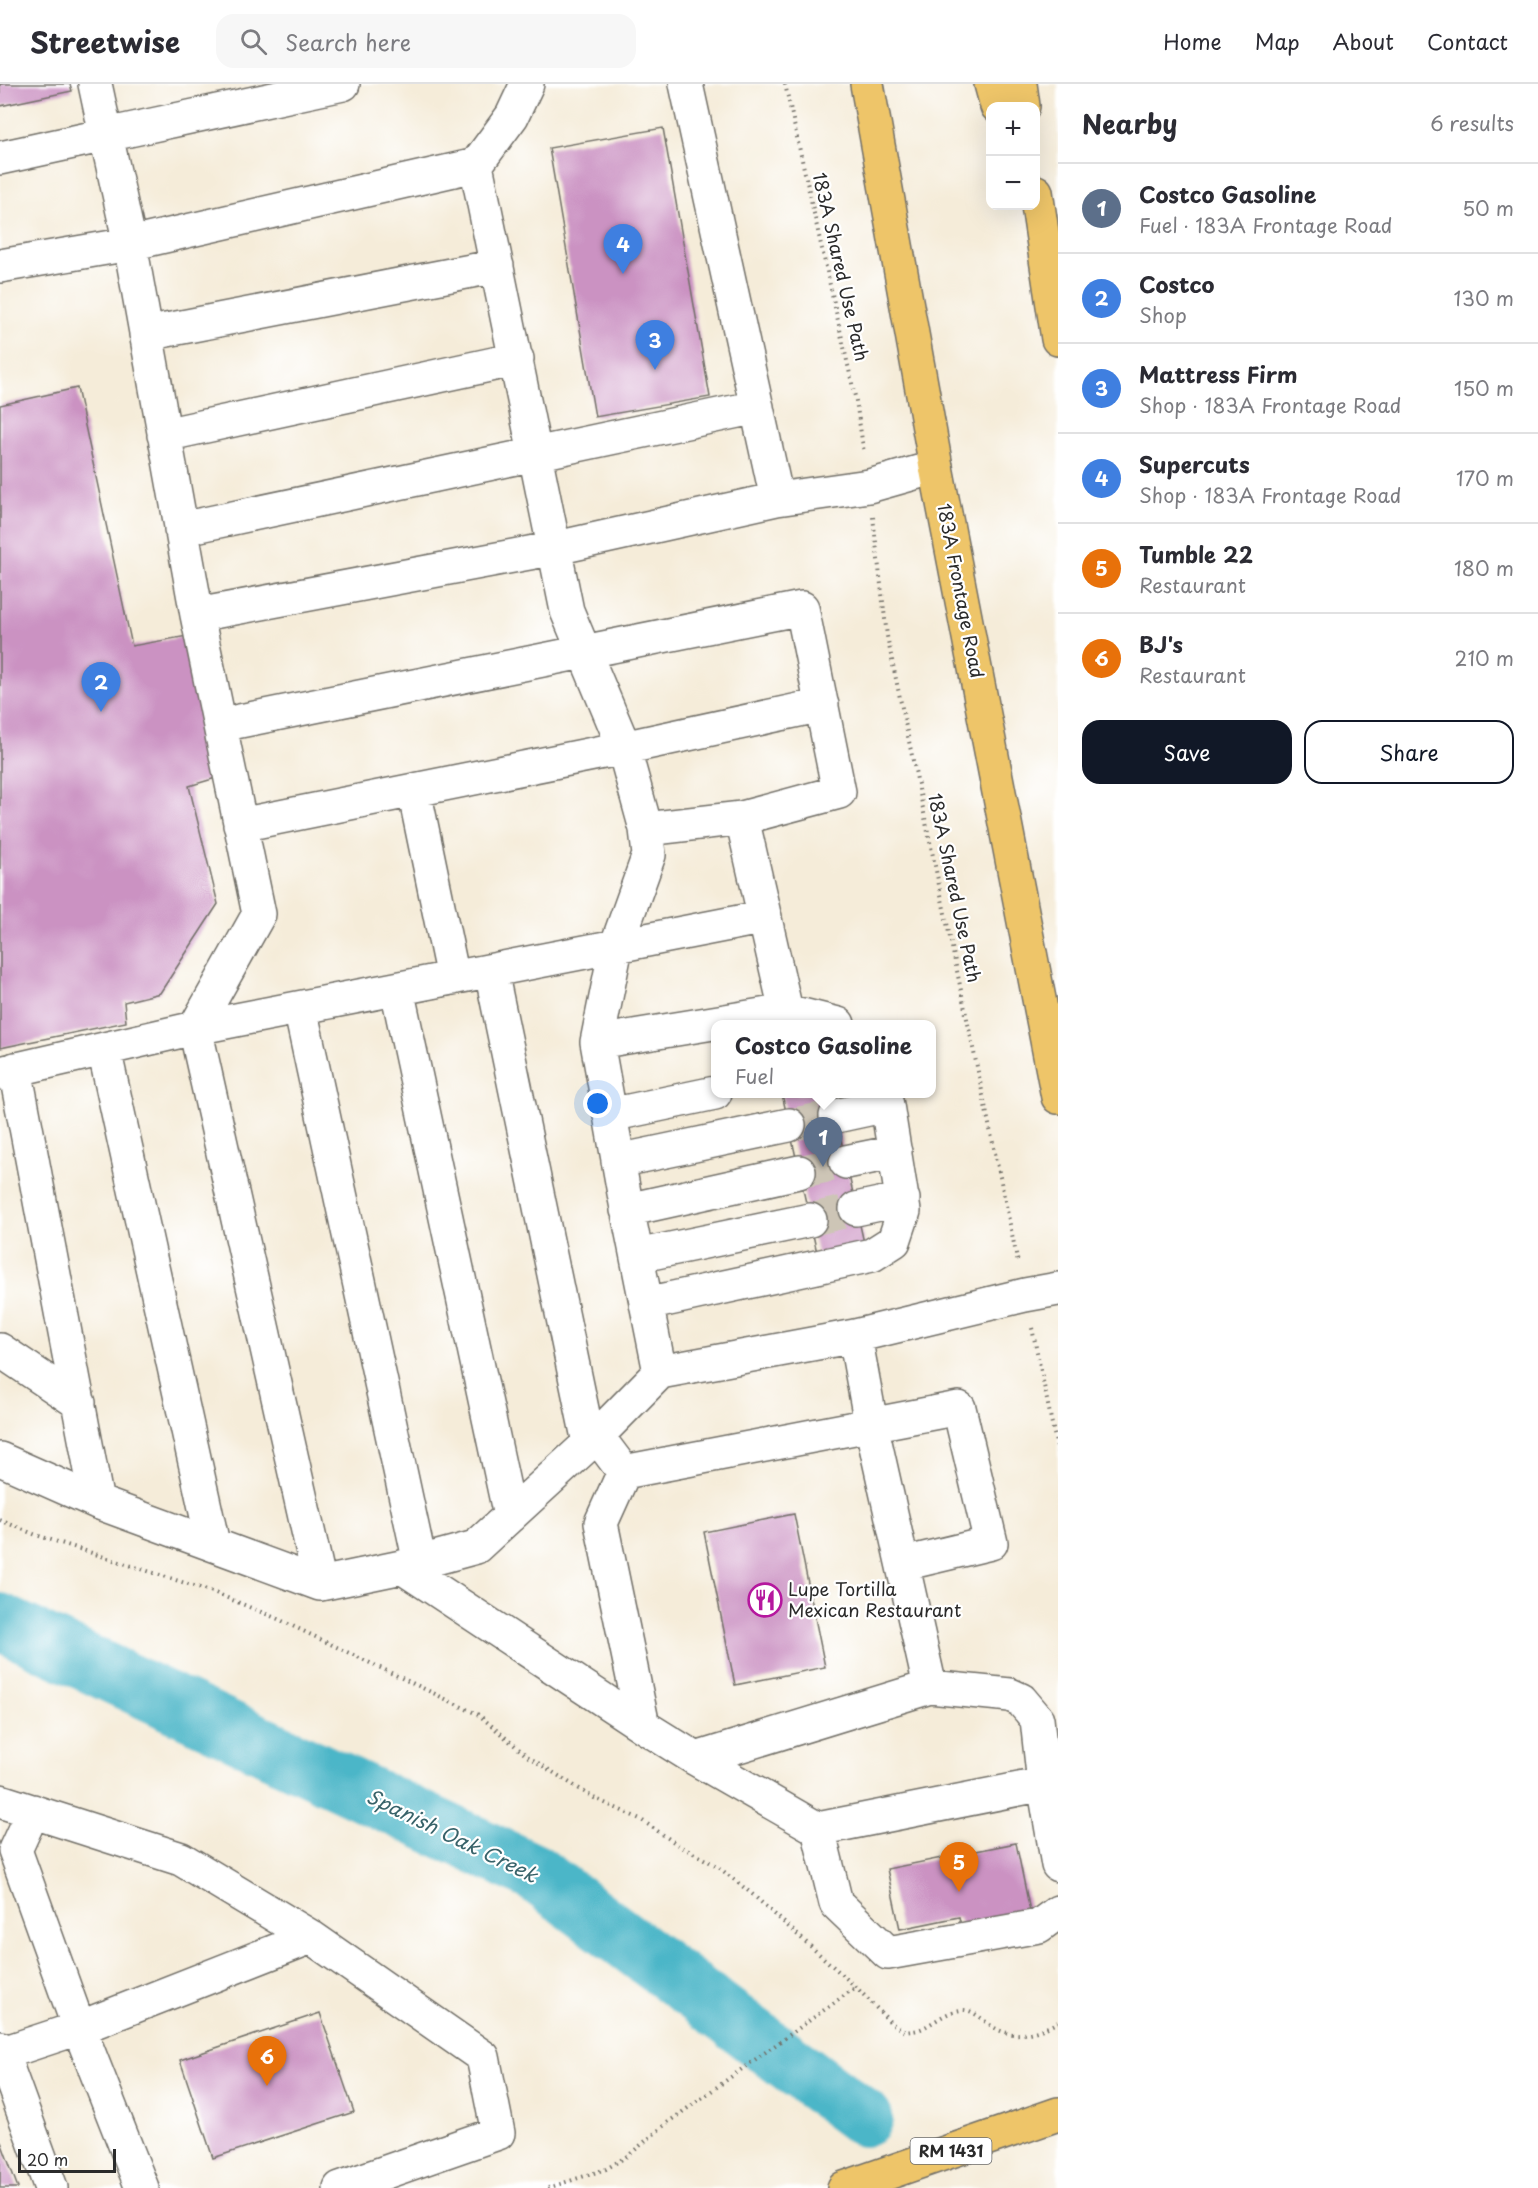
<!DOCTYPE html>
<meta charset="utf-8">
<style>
body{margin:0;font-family:"Playpen Sans",sans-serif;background:#f7f7f7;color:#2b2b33}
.controls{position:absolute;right:18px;top:18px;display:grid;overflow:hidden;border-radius:12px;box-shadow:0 6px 24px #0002}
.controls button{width:54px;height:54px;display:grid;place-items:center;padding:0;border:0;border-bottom:2px solid #e1e1e2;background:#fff;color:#2b2b33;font:30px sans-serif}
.scale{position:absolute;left:18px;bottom:15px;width:98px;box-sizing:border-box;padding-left:6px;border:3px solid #2b2b2b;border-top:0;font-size:16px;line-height:21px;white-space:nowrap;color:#2b2b2b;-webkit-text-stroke:4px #fff;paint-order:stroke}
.you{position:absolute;left:598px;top:1020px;width:21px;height:21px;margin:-15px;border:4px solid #fff;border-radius:50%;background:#1a73e8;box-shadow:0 0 0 9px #1a73e833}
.badge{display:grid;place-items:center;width:39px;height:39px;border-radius:50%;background:#111827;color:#fff;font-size:20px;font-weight:700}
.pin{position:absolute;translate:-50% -50px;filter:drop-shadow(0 2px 3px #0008)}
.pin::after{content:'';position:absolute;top:32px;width:21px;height:18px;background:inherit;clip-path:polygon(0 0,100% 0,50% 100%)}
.popup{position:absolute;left:711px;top:936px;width:225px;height:78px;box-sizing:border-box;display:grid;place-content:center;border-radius:12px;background:#fff;filter:drop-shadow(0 2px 4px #0005);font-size:20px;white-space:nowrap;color:#7c7c81}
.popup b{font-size:22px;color:#2b2b33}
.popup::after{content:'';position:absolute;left:50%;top:100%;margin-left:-12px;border:12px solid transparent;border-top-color:#fff}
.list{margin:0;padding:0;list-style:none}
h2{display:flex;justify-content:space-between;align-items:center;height:78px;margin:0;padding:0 24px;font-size:26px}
h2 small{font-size:20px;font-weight:400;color:#7c7c81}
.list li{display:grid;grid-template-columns:39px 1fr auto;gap:18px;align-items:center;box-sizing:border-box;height:90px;padding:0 24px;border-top:2px solid #e1e1e2}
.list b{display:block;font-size:22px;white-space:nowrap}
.list p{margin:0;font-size:20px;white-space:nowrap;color:#7c7c81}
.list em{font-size:20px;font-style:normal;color:#7c7c81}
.actions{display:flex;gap:12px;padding:18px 24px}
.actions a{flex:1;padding:14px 0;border:2px solid #111827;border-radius:18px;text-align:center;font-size:21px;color:#111827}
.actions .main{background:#111827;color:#fff}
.icon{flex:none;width:33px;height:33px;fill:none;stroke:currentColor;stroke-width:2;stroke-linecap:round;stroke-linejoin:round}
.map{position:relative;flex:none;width:1058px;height:2104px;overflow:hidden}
header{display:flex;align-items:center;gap:36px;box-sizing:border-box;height:84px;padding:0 30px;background:#fff;border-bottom:2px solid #e1e1e2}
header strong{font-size:28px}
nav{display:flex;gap:33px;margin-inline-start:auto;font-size:21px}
.search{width:420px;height:54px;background:#f7f7f7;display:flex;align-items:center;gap:15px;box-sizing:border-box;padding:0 21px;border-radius:18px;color:#7c7c81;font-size:22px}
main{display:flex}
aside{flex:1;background:#fff}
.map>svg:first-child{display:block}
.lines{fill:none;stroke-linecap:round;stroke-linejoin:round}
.river{stroke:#4bb6c8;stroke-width:58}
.building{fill:#cb92c2}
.minor-tunnel{stroke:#cdc5b6;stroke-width:33;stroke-dasharray:33 16;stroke-linecap:butt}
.minor-casing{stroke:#726f68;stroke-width:36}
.major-casing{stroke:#726f68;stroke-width:36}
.highway-casing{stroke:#726f68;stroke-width:36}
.path{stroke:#726f68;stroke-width:4;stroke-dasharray:1.5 4.5;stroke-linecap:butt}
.minor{stroke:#fff;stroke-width:33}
.major{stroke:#eec569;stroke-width:33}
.highway{stroke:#eec569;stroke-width:33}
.labels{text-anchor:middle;stroke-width:4.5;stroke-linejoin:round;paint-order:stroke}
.shield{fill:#fff;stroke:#6b6b6b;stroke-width:1.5}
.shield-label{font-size:16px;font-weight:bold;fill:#2b2b2b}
.street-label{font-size:18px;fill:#2b2b2b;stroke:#fff}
.poi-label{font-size:18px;fill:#2b2b2b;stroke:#fff;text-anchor:start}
.water-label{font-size:20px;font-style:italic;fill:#38636a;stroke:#fff}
</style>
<header>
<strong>Streetwise</strong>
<div class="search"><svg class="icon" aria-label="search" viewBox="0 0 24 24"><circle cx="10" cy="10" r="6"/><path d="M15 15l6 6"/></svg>Search here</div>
<nav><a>Home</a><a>Map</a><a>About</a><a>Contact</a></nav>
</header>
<main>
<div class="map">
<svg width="1058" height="2104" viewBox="0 0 1058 2104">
<rect width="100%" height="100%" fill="#fff"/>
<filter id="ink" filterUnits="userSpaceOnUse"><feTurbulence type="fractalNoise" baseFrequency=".0167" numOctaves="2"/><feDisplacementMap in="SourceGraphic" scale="12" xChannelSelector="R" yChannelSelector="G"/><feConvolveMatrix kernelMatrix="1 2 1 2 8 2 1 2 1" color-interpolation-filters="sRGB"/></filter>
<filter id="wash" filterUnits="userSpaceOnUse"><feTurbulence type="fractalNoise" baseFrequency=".008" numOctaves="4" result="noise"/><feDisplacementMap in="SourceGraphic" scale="24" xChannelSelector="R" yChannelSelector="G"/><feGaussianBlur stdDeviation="1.35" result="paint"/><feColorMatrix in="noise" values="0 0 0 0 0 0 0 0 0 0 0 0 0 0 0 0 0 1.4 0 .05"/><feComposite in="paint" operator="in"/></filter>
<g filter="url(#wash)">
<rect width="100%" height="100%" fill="#f5ecd9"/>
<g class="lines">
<path class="river" d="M0,1538l533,250 331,246"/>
</g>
<g id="blocks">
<path class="building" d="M0,0h70l2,7 -72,15z
M663,44l47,269 -115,20 -46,-269z
M77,304l55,258 55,-10 29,142 -27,8 29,118 -58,89 -36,9 2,20 -126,26v-643z
M782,1010h49l35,158 -47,10z
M794,1430l31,153 -90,18 -31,-153z
M1016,1759l15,73 -69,14 -3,-13 -59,12 -13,-60z
M320,1929l34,99 -141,46 -33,-98z
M0,2055l18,49h-18z"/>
</g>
</g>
<g filter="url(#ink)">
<use href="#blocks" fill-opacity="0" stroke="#726f68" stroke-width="1.5"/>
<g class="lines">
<path class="minor-tunnel" d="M789,1041l47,-9
M799,1088l47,-10
M810,1136l46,-11"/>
<defs>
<path id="minor" d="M527,0l-15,32 -36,49 91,446 55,131 24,87 3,26 -33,92 -19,95 27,151 36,179
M686,0l91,415 92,-13 67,-19
M0,74l106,-23 -11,-51
M0,182l130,-22 346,-79
M146,250l351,-68
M164,351l353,-76
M181,445l576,-122
M197,531l359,-67 221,-49
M220,641l582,-117 37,184 -97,26 44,193 -189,31
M414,706l39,188
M240,741l383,-77 199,-43
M646,745l96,-11
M491,887l98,472
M397,905l113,527
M300,924l120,555
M786,927l52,13
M104,965l109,495
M15,985l82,433
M0,989l195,-45 570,-111
M610,1031l105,-22
M836,1032l51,-11 -3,-11
M618,1077l171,-36
M846,1078l49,-10
M856,1125l47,-10
M627,1126l172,-38
M637,1172l173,-36
M646,1220l226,-49 22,-14 10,-30 -17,-106
M855,1252l16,88 59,263
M0,1266l79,53
M597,1352l27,36 335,-64 32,135 -88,21
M0,1375l97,43 223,82 82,-17 74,-20 121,-111 63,-64 195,-36 170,-41 33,-6
M624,1388l-23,51 42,203
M402,1483l241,159 53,33 122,70 226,-45
M320,1500l-125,-556 64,-114 -62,-299 -67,-371 -24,-109 237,-51
M696,1675l234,-72 80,8 11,5 16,19 7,65 14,81
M0,1717l181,58 130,78
M33,1727l-18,39 64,178 63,160
M818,1745l18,74 52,50 151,-27 19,-14
M0,1964l51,140
M0,1970l79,-26 232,-91 172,120 15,76 -158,55"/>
<path id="major" d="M867,0l69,383 122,630
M844,2104l214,-74"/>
<path id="highway" d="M991,0l6,22
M1020,0l3,22
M1036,108l22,147"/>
</defs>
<use href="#minor" class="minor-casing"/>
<use href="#major" class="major-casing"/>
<use href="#highway" class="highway-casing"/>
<path class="path" d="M785,0l71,317 8,52
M873,433l14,119 131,627
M1032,1244l26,125
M0,1436l36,15 177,57 65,27 201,96 48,41 67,42 46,21 38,26 39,21 35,28 104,93 35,36 14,9c6,-1 12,-1 18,-4 12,-6 23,-16 38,-18 11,-1 19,8 28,14 21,17 47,10 69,-2
M548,2104l58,-19 23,-14 38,-32 189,-136"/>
<use href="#minor" class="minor"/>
<use href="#major" class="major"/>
<use href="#highway" class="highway"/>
</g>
</g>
<defs>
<symbol id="restaurant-ring" viewBox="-11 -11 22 22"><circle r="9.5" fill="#fff" stroke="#b5179e" stroke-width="1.5"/><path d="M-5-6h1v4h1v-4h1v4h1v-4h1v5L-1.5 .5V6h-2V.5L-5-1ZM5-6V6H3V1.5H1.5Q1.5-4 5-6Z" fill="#b5179e"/></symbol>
</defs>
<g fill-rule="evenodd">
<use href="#restaurant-ring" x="746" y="1497" width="38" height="38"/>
</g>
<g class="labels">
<rect class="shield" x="910.5" y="2054" width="81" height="26" rx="4.5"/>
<g class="shield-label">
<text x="951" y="2073">RM 1431</text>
</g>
<g class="street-label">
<text transform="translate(840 183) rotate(77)" y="6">183A Shared Use Path</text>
<text transform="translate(960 507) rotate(79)" y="6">183A Frontage Road</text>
<text transform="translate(954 804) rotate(78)" y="6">183A Shared Use Path</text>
</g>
<g class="poi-label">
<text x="788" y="1512">Lupe Tortilla<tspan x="788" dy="21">Mexican Restaurant</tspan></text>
</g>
<g class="water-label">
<text transform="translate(452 1752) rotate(26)" y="7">Spanish Oak Creek</text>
</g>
</g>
</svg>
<div class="controls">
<button>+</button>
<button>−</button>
</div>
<div class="scale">20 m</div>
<div class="you"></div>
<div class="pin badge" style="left:823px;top:1083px;background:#5c6f8a">1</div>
<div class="popup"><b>Costco Gasoline</b>Fuel</div>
<div class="pin badge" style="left:101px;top:628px;background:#3f7fe0">2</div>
<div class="pin badge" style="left:655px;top:286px;background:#3f7fe0">3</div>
<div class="pin badge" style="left:623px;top:190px;background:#3f7fe0">4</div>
<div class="pin badge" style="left:959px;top:1808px;background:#e8710a">5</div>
<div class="pin badge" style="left:267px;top:2002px;background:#e8710a">6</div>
</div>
<aside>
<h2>Nearby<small>6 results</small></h2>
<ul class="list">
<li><span class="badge" style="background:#5c6f8a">1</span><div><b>Costco Gasoline</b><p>Fuel · 183A Frontage Road</p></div><em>50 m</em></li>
<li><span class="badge" style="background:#3f7fe0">2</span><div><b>Costco</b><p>Shop</p></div><em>130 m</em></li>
<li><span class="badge" style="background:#3f7fe0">3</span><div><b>Mattress Firm</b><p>Shop · 183A Frontage Road</p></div><em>150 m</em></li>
<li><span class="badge" style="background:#3f7fe0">4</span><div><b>Supercuts</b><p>Shop · 183A Frontage Road</p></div><em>170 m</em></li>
<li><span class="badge" style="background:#e8710a">5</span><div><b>Tumble 22</b><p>Restaurant</p></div><em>180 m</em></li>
<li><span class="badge" style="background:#e8710a">6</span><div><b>BJ's</b><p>Restaurant</p></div><em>210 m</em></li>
</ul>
<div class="actions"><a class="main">Save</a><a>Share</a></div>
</aside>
</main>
